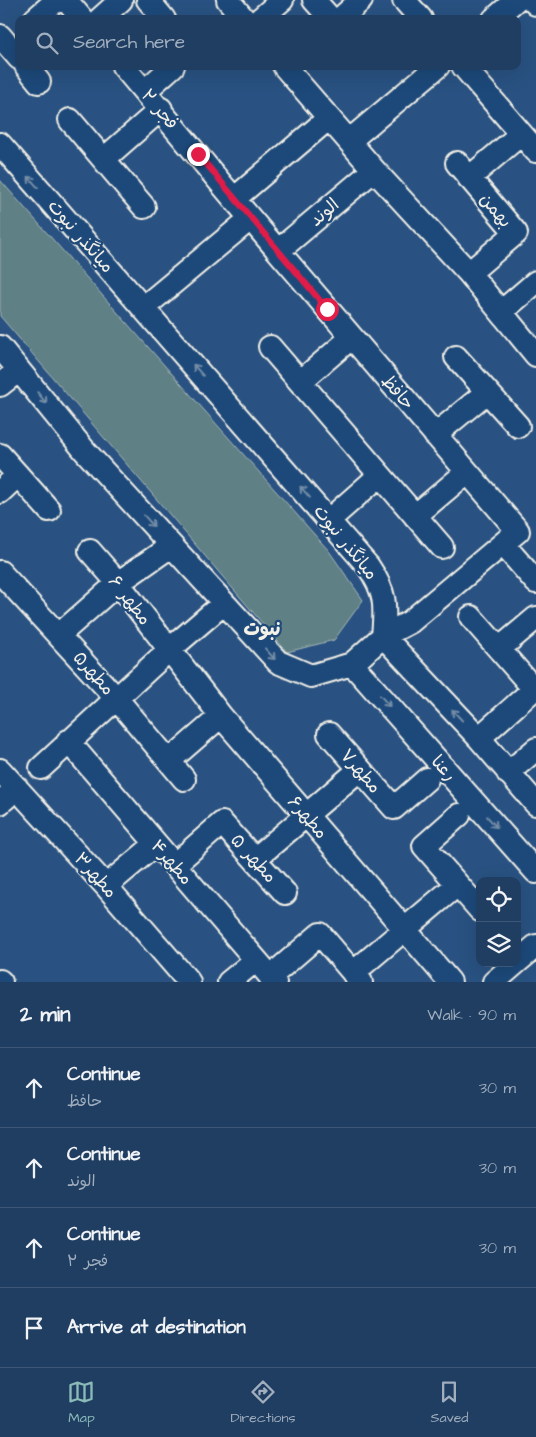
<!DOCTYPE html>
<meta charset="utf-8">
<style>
body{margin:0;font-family:"Architects Daughter","Playpen Sans Arabic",sans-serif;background:#274568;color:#f1f3f6}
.controls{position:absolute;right:15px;bottom:15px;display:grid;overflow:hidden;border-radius:10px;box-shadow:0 5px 20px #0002}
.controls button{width:45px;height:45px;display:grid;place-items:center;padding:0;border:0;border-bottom:1px solid #3c5777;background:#1f3e62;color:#f1f3f6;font:25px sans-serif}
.stop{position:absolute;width:15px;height:15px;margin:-11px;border:4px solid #e11d48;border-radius:50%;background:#fff}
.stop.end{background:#e11d48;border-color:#fff;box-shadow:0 1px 5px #0008}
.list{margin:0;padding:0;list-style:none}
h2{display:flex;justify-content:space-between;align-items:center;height:65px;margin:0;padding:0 20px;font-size:21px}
h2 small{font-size:16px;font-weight:400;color:#a1aebe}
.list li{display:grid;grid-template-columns:32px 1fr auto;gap:15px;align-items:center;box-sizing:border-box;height:80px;padding:0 20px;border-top:1px solid #3c5777}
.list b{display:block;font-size:19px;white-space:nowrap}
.list p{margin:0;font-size:16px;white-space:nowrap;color:#a1aebe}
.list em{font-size:16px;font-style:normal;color:#a1aebe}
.icon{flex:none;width:28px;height:28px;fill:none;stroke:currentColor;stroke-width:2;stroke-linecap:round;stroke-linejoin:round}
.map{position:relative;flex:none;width:536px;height:982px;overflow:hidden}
.search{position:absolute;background:#1f3e62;box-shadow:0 5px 20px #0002;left:15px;right:15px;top:15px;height:55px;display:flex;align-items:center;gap:12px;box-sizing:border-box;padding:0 18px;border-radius:10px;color:#a1aebe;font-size:19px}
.sheet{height:385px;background:#1f3e62}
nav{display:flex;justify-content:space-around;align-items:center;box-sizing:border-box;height:70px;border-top:1px solid #3c5777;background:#1f3e62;font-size:14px;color:#a1aebe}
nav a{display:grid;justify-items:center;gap:2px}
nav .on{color:#8bbbb9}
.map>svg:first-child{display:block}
.green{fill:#5f8084;stroke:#aab8b6}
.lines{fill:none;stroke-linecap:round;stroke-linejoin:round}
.minor-casing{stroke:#f4f1e8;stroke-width:26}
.minor{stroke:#1f4a7a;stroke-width:22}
.oneway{stroke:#748da6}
.route{stroke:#e11d48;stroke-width:6}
.labels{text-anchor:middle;stroke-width:4.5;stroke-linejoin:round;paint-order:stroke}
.street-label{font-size:18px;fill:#f4f1e8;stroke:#1f4a7a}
.neighbourhood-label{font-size:19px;font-weight:bold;fill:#f4f1e8;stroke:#1f4a7a}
</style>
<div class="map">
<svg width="536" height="982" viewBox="0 0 536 982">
<rect width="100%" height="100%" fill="#295282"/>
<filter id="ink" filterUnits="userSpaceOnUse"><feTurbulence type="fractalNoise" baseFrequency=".02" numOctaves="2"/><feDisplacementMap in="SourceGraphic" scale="10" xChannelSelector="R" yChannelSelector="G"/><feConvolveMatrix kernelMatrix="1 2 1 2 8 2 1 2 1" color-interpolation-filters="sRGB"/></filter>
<g filter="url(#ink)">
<path class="green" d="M0,180l329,371 34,49 -29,40 -47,12 -287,-336z"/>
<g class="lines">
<defs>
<path id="minor" d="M66,0l16,19
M148,0l16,19
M228,0l16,19
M314,0l17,19
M404,0l17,19
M532,0l4,4
M35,19l22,-19
M100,19l21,-19
M260,19l22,-19
M340,19l21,-19
M494,19l22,-19
M0,36l19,22
M26,66l13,16
M123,66l111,133
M284,66l45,52
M463,66l73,85
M145,91l28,-25
M329,118l45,52 -96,81 -44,-52z
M70,120l74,87
M349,141l89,-75
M0,144l368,422c18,26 18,39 15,70
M104,159l57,-50
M457,163l59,70 -47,40
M374,170l95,103 67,82
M469,178l52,-44
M143,308l107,-89
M501,312l35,-30
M0,347l85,104 193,211 33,14 41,-12 31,-28 27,-14 108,-91 -240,-280
M270,347l172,200
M456,357l62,69
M300,382l51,-44
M0,385l19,-15
M435,435l52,-43
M0,455l49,55
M0,492l18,-17
M415,516l52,-44
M329,520l51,-45
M503,544l33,38
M90,551l28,32 103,133 229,266
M0,572l116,126 68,81
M471,617l63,72 -55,49
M59,635l59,-52 53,-37
M383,636l96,102 57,66
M499,649l37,-31
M352,664l184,208
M329,734l65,74 33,-29
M68,741l207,241
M169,761l52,-45
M41,768l128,-118 55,-47
M0,770l106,116 83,96
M508,773l28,-24
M0,803l17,-15
M459,815l-35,31 56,64
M255,859l104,-89
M174,865l48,-42 63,70
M106,886l50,-42
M517,962l19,-16
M353,973l104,-88
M270,977l50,-43 41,48
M0,981l1,1
M229,982l27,-22
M494,982l22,-19"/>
</defs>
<use href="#minor" class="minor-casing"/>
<use href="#minor" class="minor"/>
</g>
<defs><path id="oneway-shaft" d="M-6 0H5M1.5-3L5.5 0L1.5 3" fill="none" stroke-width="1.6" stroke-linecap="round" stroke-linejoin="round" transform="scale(1.25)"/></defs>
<g class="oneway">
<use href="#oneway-shaft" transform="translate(33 182) rotate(-131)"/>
<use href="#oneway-shaft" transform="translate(198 370) rotate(-131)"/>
<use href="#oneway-shaft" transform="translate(42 398) rotate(51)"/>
<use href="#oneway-shaft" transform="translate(305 492) rotate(-131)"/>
<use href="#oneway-shaft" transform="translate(149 521) rotate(48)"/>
<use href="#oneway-shaft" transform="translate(270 654) rotate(48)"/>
<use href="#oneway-shaft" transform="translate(385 701) rotate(48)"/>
<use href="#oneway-shaft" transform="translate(457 715) rotate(-133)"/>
<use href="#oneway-shaft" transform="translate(492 822) rotate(48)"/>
</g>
</g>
<g class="lines" filter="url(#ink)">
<path class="route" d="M198,154l129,155"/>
</g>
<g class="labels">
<g class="street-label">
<text transform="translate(160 109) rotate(50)" y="6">فجر ۲</text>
<text transform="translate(496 210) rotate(50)" y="6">بهمن</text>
<text transform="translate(324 212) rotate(-41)" y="6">الوند</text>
<text transform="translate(81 236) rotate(49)" y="6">میانگذر نبوت</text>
<text transform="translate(398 392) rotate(49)" y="6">حافظ</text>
<text transform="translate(346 542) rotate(51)" y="6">میانگذر نبوت</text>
<text transform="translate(130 600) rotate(52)" y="6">مطهر ۶</text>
<text transform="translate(94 673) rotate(48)" y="6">مطهر۵</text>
<text transform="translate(444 768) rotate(48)" y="6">رعنا</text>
<text transform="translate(361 771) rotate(49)" y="6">مطهر۷</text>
<text transform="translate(308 817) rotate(49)" y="6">مطهر۶</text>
<text transform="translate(254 858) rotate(48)" y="6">مطهر ۵</text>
<text transform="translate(172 862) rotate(49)" y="6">مطهر۴</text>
<text transform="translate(96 875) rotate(48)" y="6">مطهر۳</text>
</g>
<g class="neighbourhood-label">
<text x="262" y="635">نبوت</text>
</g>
</g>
</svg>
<div class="controls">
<button><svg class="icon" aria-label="locate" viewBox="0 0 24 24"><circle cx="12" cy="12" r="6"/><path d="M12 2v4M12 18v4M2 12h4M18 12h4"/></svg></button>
<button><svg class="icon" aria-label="layers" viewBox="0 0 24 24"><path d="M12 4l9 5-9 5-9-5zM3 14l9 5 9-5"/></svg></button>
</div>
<div class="stop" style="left:327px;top:309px"></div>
<div class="stop end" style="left:198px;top:154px"></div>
<div class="search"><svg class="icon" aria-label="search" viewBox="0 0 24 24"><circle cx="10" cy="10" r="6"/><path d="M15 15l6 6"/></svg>Search here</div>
</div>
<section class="sheet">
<h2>2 min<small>Walk · 90 m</small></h2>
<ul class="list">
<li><svg class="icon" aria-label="ahead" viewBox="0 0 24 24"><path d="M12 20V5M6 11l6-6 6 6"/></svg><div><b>Continue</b><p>حافظ</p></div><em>30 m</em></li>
<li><svg class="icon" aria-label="ahead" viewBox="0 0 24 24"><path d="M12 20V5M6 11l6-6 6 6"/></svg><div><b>Continue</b><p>الوند</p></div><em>30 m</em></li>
<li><svg class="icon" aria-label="ahead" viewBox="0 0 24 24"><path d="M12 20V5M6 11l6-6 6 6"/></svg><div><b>Continue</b><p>فجر ۲</p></div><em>30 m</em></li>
<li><svg class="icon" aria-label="arrive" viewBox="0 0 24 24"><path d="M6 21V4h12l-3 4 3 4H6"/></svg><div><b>Arrive at destination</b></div></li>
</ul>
</section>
<nav>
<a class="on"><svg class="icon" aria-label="map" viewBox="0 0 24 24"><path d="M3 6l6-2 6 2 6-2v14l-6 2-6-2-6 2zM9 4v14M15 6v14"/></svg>Map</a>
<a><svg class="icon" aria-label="directions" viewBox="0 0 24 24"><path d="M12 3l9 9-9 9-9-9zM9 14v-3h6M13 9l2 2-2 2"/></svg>Directions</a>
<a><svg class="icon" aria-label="saved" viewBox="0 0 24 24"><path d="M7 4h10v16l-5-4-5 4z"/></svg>Saved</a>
</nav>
